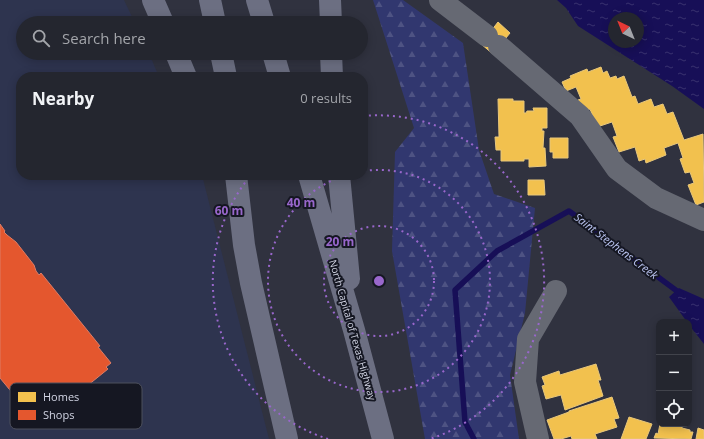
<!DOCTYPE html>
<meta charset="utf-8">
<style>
body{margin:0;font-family:"Open Sans",sans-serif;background:#30323b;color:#f1f3f6}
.controls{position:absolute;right:12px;bottom:12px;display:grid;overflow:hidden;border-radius:8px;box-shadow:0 2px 10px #0003}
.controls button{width:36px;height:36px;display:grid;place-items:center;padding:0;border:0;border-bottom:1px solid #41434b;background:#24262f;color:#f1f3f6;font:20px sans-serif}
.compass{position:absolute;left:608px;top:12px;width:36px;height:36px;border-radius:50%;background:#24262f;box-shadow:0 2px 10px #0003;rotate:317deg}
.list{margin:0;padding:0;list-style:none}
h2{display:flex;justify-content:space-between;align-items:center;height:52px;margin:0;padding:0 16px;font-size:17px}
h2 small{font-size:13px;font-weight:400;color:#a3a5aa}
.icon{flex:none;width:22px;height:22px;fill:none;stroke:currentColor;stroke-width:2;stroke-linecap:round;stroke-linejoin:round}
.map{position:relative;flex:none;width:704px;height:439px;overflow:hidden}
.search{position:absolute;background:#24262f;box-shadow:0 2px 10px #0003;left:16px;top:16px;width:352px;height:44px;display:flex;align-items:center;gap:10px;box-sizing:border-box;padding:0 14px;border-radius:22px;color:#a3a5aa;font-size:15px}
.panel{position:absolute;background:#24262f;box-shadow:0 2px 10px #0003;left:16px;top:72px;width:352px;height:108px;border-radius:16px}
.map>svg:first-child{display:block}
.built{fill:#2e344f}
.forest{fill:url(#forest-firs)}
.water{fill:url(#water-ripples);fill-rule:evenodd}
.homes{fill:#f2c14e;stroke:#e8c77b}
.shops{fill:#e4572e;stroke:#de7c64}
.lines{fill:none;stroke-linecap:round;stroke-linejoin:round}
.stream{stroke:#170f57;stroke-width:5.5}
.minor{stroke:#666973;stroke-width:22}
.highway{stroke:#6c6f82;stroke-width:22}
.ring{fill:none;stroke:#9967cc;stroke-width:2;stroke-dasharray:2 4}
.labels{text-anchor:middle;stroke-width:4;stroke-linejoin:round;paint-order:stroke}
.street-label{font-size:10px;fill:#d1d4e3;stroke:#151722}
.water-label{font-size:11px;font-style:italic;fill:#bdc7f4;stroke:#151722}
.key{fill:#151722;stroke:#4d505c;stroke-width:1}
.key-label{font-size:11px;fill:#d1d4e3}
.centre{fill:#9967cc;stroke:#151722;stroke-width:2}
.ring-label{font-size:12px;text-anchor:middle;font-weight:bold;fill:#9967cc;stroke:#151722;stroke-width:4;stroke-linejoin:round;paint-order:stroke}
</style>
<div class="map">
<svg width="704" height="439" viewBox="0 0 704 439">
<defs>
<pattern id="forest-firs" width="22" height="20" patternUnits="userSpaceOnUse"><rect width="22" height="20" fill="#31376f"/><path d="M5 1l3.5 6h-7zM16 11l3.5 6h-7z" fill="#4e5383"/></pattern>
<pattern id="water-ripples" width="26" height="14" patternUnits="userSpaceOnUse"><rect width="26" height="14" fill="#170f57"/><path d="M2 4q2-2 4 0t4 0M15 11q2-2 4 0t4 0" fill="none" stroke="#38316f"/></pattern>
</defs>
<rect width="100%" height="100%" fill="#30323f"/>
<path class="built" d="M0,0h124l11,23h-112v30h126l10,24h-138v98h181l67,264h-269z"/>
<path class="forest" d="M373,0h30l60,43 16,107 15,44 41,14 -10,105 -15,62 9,64h-94l-33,-188 3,-99 19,-24z"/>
<path class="water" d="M557,0h147v109l-32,-23 -94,-60 -12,-18zM614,18h24v24h-24z
M679,288l25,11v45l-15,-19v-3h-2l-18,-25z"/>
<path class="homes" d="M498,22l12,11 -17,21 -12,-10z
M601,67l2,6 4,-2 3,7 6,-2 1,3 7,-3 8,21 3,-1 3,8 13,-5 3,8 9,-3 4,10 6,-2 11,28 19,-6 1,68 -8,3 -8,-20 6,-2 -4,-11 -5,1 -5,-14 3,-1 -5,-15 -14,5 2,7 -20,8 -1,-4 -6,2 -4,-14 -16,5 -6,-15 4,-1 -5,-14 -15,5 -7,-18 -7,3 -5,-12 3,-1 -5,-12 -10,4 -4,-9 9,-4 -1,-2 17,-7 1,3z
M498,99h15v2h11v12h2l1,-2h7l-1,-3h14v20h-5v3h2l-1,17h2l1,18 -17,1v-8h-5v2h-23v-11h-5l-1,-13h4z
M550,138h18v20h-15v-6h-3z
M528,180h16l1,15h-17z
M596,364l5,16h-3l5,16 -38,14 -4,-15 -15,4 -4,-13 3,-1 -3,-8 17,-6 1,4z
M612,397l7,21 -5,1 3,8 -22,7 2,5h-25l-1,-3 -10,3h-7l-7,-19 22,-8v-1z
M629,417l23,7 -6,15h-25z
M660,424l9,2v-2h5l8,2v2l8,2v2h3l-2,7 -37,-1 2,-5 2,1z
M698,428l6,2v9h-8z"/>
<path class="shops" d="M0,224l5,7 -1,1 3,3 9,7 18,23 2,6 3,4 2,-2 59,73 -2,1 13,16 -5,4 2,2 -62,50 -1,-2 -6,4 -13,-16 -2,2 -24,-29z"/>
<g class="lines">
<path class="stream" d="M474,439l-9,-17 -10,-132 42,-39 72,-40 112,83"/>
<path class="minor" d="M440,0l47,36
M499,46l81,70 37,53 39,29 48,22
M538,439l-13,-57 3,-43 28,-48"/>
<path class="highway" d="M153,0l10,23
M210,0l5,23
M257,0l7,23
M330,0l1,23
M176,53l10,24
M221,53l5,24
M273,53l7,24
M331,53l1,24
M236,175l8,70 7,38 36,156
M309,175l45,155 29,109
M339,175l10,104"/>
</g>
<g class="ring">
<circle cx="379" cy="281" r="55"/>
<path d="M364 171A111 111 0 1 1 346 175"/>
<path d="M328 439A166 166 0 0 1 251 175M363 116A166 166 0 0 1 430 439"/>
</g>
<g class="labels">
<g class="street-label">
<text transform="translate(353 330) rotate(74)" y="4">North Capital of Texas Highway</text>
</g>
<g class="water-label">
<text transform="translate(616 246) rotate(37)" y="4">Saint Stephens Creek</text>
</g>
</g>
<rect x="10" y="383" width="132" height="46" rx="6" class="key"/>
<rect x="18" y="392" width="18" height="10" fill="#f2c14e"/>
<rect x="18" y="410" width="18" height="10" fill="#e4572e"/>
<g class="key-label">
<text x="43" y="401">Homes</text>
<text x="43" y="419">Shops</text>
</g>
<circle cx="379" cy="281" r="6" class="centre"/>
<g class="ring-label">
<text x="301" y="207">40 m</text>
<text x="229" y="215">60 m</text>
<text x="340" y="246">20 m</text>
</g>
</svg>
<div class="controls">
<button>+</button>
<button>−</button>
<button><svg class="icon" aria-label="locate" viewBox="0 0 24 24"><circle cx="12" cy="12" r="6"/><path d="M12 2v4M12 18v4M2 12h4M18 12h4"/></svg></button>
</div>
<svg class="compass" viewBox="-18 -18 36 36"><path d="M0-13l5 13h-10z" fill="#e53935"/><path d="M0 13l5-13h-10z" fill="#a3a5aa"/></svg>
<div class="search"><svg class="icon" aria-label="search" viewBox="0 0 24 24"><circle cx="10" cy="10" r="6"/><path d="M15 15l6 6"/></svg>Search here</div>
<section class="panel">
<h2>Nearby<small>0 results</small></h2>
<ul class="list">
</ul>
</section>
</div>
